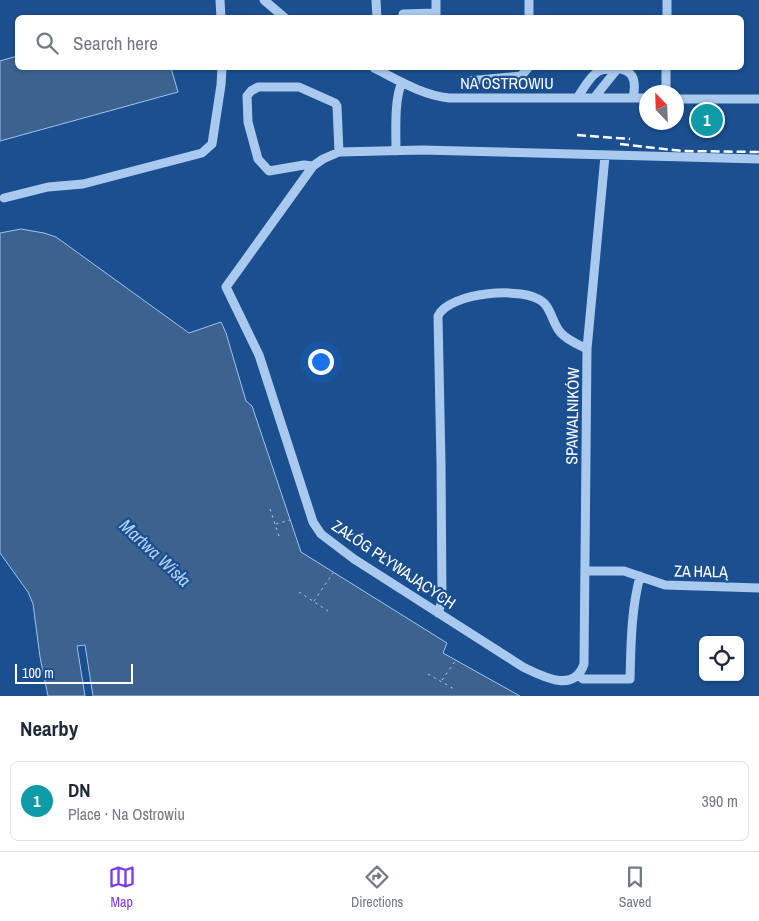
<!DOCTYPE html>
<meta charset="utf-8">
<style>
body{margin:0;font-family:"Archivo Narrow",sans-serif;background:#f6f6f7;color:#1f2937}
.controls{position:absolute;right:15px;bottom:15px;display:grid;overflow:hidden;border-radius:8px;box-shadow:0 1px 4px #0004}
.controls button{width:45px;height:45px;display:grid;place-items:center;padding:0;border:0;border-bottom:1px solid #e0e1e3;background:#fff;color:#1f2937;font:25px sans-serif}
.compass{position:absolute;left:639px;top:85px;width:45px;height:45px;border-radius:50%;background:#fff;box-shadow:0 1px 4px #0004;rotate:337deg}
.scale{position:absolute;left:15px;bottom:12px;width:118px;box-sizing:border-box;padding-left:5px;border:2px solid #fff;border-top:0;font-size:14px;line-height:18px;white-space:nowrap;color:#fff;-webkit-text-stroke:4px #1b4f8f;paint-order:stroke}
.you{position:absolute;left:320px;top:361px;width:18px;height:18px;margin:-12px;border:4px solid #fff;border-radius:50%;background:#1a73e8;box-shadow:0 0 0 8px #1a73e833}
.badge{display:grid;place-items:center;width:32px;height:32px;border-radius:50%;background:#7c3aed;color:#fff;font-size:16px;font-weight:700}
.pin{position:absolute;translate:-50% -50%;border:2px solid #fff;box-shadow:0 1px 5px #0006}
.list{margin:0;padding:0;list-style:none}
h2{display:flex;justify-content:space-between;align-items:center;height:65px;margin:0;padding:0 20px;font-size:21px}
h2 small{font-size:16px;font-weight:400;color:#747a83}
.list li{display:grid;grid-template-columns:32px 1fr auto;gap:15px;align-items:center;box-sizing:border-box;height:80px;margin:0 10px 10px;padding:0 10px;border:1px solid #e0e1e3;border-radius:8px}
.list b{display:block;font-size:19px;white-space:nowrap}
.list p{margin:0;font-size:16px;white-space:nowrap;color:#747a83}
.list em{font-size:16px;font-style:normal;color:#747a83}
.icon{flex:none;width:28px;height:28px;fill:none;stroke:currentColor;stroke-width:2;stroke-linecap:round;stroke-linejoin:round}
.map{position:relative;flex:none;width:759px;height:696px;overflow:hidden}
.search{position:absolute;background:#fff;box-shadow:0 1px 4px #0004;left:15px;right:15px;top:15px;height:55px;display:flex;align-items:center;gap:12px;box-sizing:border-box;padding:0 18px;border-radius:8px;color:#747a83;font-size:19px}
.sheet{height:155px;background:#fff}
nav{display:flex;justify-content:space-around;align-items:center;box-sizing:border-box;height:70px;border-top:1px solid #e0e1e3;background:#fff;font-size:14px;color:#747a83}
nav a{display:grid;justify-items:center;gap:2px}
nav .on{color:#7c3aed}
.map>svg:first-child{display:block}
.water{fill:#3c6290;stroke:#9cc4f0}
.lines{fill:none;stroke-linecap:round;stroke-linejoin:round}
.path{stroke:#a9c9ee;stroke-width:1;stroke-dasharray:2.5 4;stroke-linecap:butt}
.minor{stroke:#a9c9ee;stroke-width:9}
.rail{stroke:#fff;stroke-width:2.5;stroke-dasharray:9 4;stroke-linecap:butt}
.labels{text-anchor:middle;stroke-width:4.5;stroke-linejoin:round;paint-order:stroke}
.street-label{font-size:16px;fill:#fff;stroke:#1b4f8f}
.water-label{font-size:18px;font-style:italic;fill:#b5d3f5;stroke:#1b4f8f}
</style>
<div class="map">
<svg width="759" height="696" viewBox="0 0 759 696">
<rect width="100%" height="100%" fill="#1b4f8f"/>
<path class="water" d="M17,56l1,12h153l7,24 -178,49v-80z
M21,229l23,4 12,4 133,96 32,-11 5,11 20,68 6,5 49,146 146,91 -4,10 77,43h-427l-8,-51 -8,1 8,50h-37l-8,-39 -7,-53 -5,-12 -28,-39v-320z"/>
<g class="lines">
<path class="path" d="M270,509l10,30
M276,524l14,-4
M299,592l29,19
M314,601l19,-28
M428,674l26,15
M442,680l14,-20"/>
<path class="minor" d="M220,0l1,18
M264,0l21,18
M376,0l1,18
M436,0v17
M403,14l33,-1
M529,18v-18
M667,18v-18
M374,68c24,12 48,27 75,30h197
M468,81l53,-5 7,-8
M666,92v-24
M577,98c6,-8 11,-19 19,-25 4,-4 9,-4 15,-4 22,-2 26,10 22,29
M594,98l24,-30
M676,99h83
M396,151c0,-20 -2,-51 6,-69
M605,156l-18,193 -3,315c-10,30 -42,12 -61,3l-169,-108 -33,-25 -8,-12 -54,-167 -33,-68 87,-121 10,-7 16,-7 83,-2 337,9
M313,166l-9,-1 -35,6 -11,-12 -10,-37 -1,-26 4,-5 7,-4h41l36,16 2,3 2,46
M4,198l44,-11 35,-3 119,-31 10,-9 9,-59 1,-17
M585,571h39l41,14 94,3
M438,613l4,-12 -1,-137 -3,-148c11,-24 87,-31 106,-13 8,8 9,22 17,30 6,7 18,12 26,16
M578,675l5,4h47c1,-35 1,-68 10,-103"/>
<path class="rail" d="M577,135l53,4
M620,144l62,7 77,1"/>
</g>
<g class="labels">
<g class="street-label">
<text x="507" y="89">NA OSTROWIU</text>
<text transform="translate(572 416) rotate(-89)" y="6">SPAWALNIKÓW</text>
<text transform="translate(394 564) rotate(34)" y="6">ZAŁÓG PŁYWAJĄCYCH</text>
<text transform="translate(701 571) rotate(1)" y="6">ZA HALĄ</text>
</g>
<g class="water-label">
<text transform="translate(155 553) rotate(43)" y="6">Martwa Wisła</text>
</g>
</g>
</svg>
<div class="controls">
<button><svg class="icon" aria-label="locate" viewBox="0 0 24 24"><circle cx="12" cy="12" r="6"/><path d="M12 2v4M12 18v4M2 12h4M18 12h4"/></svg></button>
</div>
<svg class="compass" viewBox="-18 -18 36 36"><path d="M0-13l5 13h-10z" fill="#e53935"/><path d="M0 13l5-13h-10z" fill="#747a83"/></svg>
<div class="scale">100 m</div>
<div class="you"></div>
<div class="pin badge" style="left:707px;top:120px;background:#0f9aa8">1</div>
<div class="search"><svg class="icon" aria-label="search" viewBox="0 0 24 24"><circle cx="10" cy="10" r="6"/><path d="M15 15l6 6"/></svg>Search here</div>
</div>
<section class="sheet">
<h2>Nearby<small></small></h2>
<ul class="list">
<li><span class="badge" style="background:#0f9aa8">1</span><div><b>DN</b><p>Place · Na Ostrowiu</p></div><em>390 m</em></li>
</ul>
</section>
<nav>
<a class="on"><svg class="icon" aria-label="map" viewBox="0 0 24 24"><path d="M3 6l6-2 6 2 6-2v14l-6 2-6-2-6 2zM9 4v14M15 6v14"/></svg>Map</a>
<a><svg class="icon" aria-label="directions" viewBox="0 0 24 24"><path d="M12 3l9 9-9 9-9-9zM9 14v-3h6M13 9l2 2-2 2"/></svg>Directions</a>
<a><svg class="icon" aria-label="saved" viewBox="0 0 24 24"><path d="M7 4h10v16l-5-4-5 4z"/></svg>Saved</a>
</nav>
